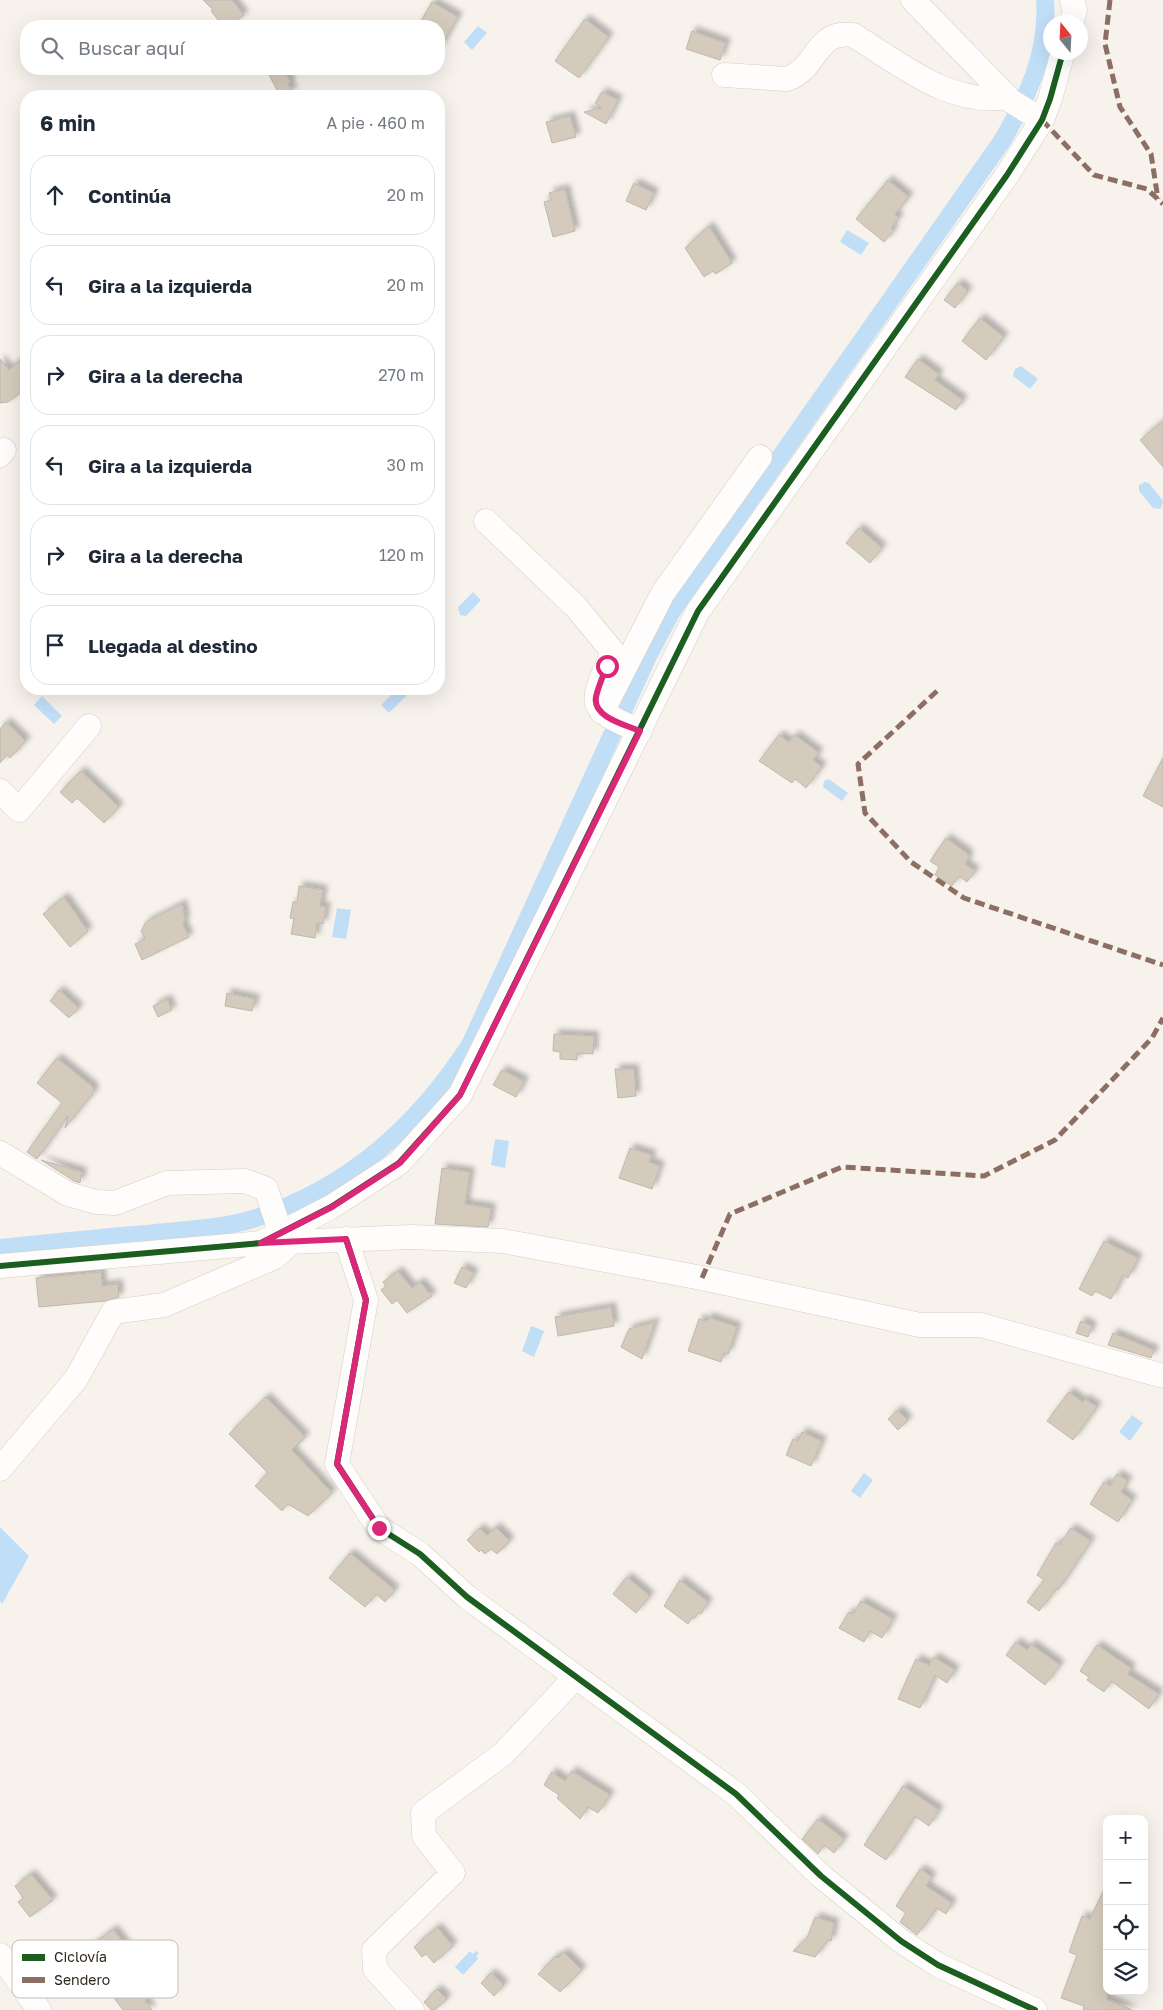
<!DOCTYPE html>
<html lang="es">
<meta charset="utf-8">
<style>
body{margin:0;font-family:"Golos Text",sans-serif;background:#f6f6f7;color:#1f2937}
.controls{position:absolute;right:15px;bottom:15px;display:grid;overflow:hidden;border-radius:10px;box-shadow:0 5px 20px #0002}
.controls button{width:45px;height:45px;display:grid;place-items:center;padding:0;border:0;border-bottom:1px solid #e0e1e3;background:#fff;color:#1f2937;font:25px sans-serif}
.compass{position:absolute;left:1043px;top:15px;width:45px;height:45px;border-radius:50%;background:#fff;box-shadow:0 5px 20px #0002;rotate:342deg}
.stop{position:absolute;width:15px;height:15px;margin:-11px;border:4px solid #db2777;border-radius:50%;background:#fff}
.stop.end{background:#db2777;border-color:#fff;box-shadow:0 1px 5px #0008}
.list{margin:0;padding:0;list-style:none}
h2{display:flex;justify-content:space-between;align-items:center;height:65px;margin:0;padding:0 20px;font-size:21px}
h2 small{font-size:16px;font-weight:400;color:#747a83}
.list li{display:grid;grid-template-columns:32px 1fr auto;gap:15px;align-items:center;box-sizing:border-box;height:80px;margin:0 10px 10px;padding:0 10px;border:1px solid #e0e1e3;border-radius:20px}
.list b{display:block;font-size:19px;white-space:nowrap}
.list em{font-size:16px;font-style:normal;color:#747a83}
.icon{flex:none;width:28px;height:28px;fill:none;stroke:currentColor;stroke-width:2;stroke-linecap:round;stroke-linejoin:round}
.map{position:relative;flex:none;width:1163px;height:2010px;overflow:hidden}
.search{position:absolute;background:#fff;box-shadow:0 5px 20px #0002;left:20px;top:20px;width:425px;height:55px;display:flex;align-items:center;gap:12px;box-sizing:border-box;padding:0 18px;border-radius:20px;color:#747a83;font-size:19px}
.panel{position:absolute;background:#fff;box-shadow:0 5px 20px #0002;left:20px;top:90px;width:425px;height:605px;border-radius:20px}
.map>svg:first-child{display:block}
.water{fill:#c1def7}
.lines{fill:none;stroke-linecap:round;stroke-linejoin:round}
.canal{stroke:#c1def7;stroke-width:18}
.building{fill:#d5cbbd;stroke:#beb8b0;filter:url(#shadow)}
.minor-casing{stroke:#d4cec5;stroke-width:25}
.minor{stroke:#fefdfc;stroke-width:24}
.quiet{stroke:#8d6e63;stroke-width:5;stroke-dasharray:10 5;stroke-linecap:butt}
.cycleway-casing{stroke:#fff;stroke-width:9}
.cycleway{stroke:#1b5e20;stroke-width:6}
.route{stroke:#db2777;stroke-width:6}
.key{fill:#fff;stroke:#c1bebb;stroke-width:1}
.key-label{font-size:14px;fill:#2f271c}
</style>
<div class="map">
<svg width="1163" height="2010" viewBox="0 0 1163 2010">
<defs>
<filter id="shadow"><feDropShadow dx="4.5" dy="-4.5" stdDeviation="2.5" flood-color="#0004"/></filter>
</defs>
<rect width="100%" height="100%" fill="#f7f2ec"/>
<path class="water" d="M478,26l9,7 -15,17 -8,-8z
M847,230l22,13 -8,12 -21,-13z
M1021,366l17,13 -8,10 -17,-13 2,-7z
M1145,482l4,1 14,18 -2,8 -8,-1 -14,-17v-6z
M473,592l8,8 -15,16 -6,-1 -2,-8z
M397,689h13l-4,3 2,2 -19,19 -8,-8z
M42,696l20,20 -8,8 -20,-19z
M829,779l19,14 -6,8 -19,-14 1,-6z
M337,908l14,2 -5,29 -14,-2z
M495,1139l14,2 -4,27 -14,-3z
M531,1326l13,5 -10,26 -12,-6z
M1132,1415l11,8 -13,18 -11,-9z
M864,1473l9,7 -13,18 -9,-7z
M0,1527l29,29 -27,48 -2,-3z
M470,1951l3,3 3,-3 3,2 -3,3 2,3 -15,16 -8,-8z"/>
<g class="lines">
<path class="canal" d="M0,1248c49,-5 98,-10 147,-14 37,-4 74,-5 109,-16 94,-31 161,-92 214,-173l179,-391 23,-43 330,-470c25,-43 47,-89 43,-141"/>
</g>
<path class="building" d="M203,0h29l12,15 -14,11h-7l-12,-15 2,-1z
M432,2l26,15 -19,33v-24h-21z
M585,19l24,18 -30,41 -24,-17z
M692,31l34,12 -6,17 -34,-11z
M266,69h17l8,13 -3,2 5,7 -13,5z
M602,92l16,8 -12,24 -22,-12 18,-4 -7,-5z
M570,116l6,21 -24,6 -6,-21z
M888,180l21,17 -14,17 4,4 -8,10 3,2 -10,12 -28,-23z
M634,183l20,10 -8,17 -20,-9z
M565,189l10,42 -22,6 -9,-35 7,-2 -2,-7z
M709,226l23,37 -16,11 -3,-3 -9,6 -19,-29z
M958,283l10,8 -13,17 -11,-8z
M980,318l24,19 -18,23 -24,-19z
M0,359l9,11 10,-9 7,9v4l-6,5 1,10 -3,6 -10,7 -8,1z
M918,359l21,15 -4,6 28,20 -7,10 -51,-33z
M1163,421v46l-23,-27z
M859,528l23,20 -12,15 -24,-20z
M6,722l20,19 -16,17 -3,-3 -7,8v-34z
M779,735l10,7 6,-7 24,18 -6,7 9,7 -16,21 -11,-9 -3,4 -33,-22z
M1163,758v49l-20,-11z
M81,771l38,36 -15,16 -27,-25 -5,5 -12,-11z
M946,838l21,15 2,4 -4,7 10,7 -8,11 -8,-6 -7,10 -17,-11 4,-8 -9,-6z
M299,886l24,4 -3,16 6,1 -3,17 -6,-1 -2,15 -24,-4 3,-15 -4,-1 3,-16h4z
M64,897l24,34 -18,16 -27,-33z
M182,904l3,14 -2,7 6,12 -47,23 -7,-16 10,-5 -4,-8 5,-9z
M59,990l20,18 -10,10 -19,-17z
M227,993l28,6 -3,12 -27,-5z
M167,999l5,11 -14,7 -5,-11z
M554,1034l40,2 -1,18 -16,-1v7l-17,-1v-7l-7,-1z
M57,1058l36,29 1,5 -29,36 3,-12 -31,43 -10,-7 35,-49 -25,-20z
M615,1069h19l2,27 -18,2z
M502,1070l22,11 -8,16 -23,-12z
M630,1148l22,7 -3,7 11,4 -8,23 -33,-11z
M41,1160l41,12 -2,11 -6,-2z
M442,1168l28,4 -5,32 26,4 -3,19 -53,-3z
M1104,1241l34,17 -10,20 -5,-3 -12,24 -16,-8 -3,5 -13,-7z
M462,1267l12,6 -8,15 -12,-5z
M398,1271l14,17 8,-6 12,14 -25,17 -10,-13 -5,4 -11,-14 5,-4 -3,-4z
M101,1272l1,14 16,-2 1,13 -14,4 -66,6 -3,-29z
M611,1307l3,19 -56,10 -3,-19z
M708,1317l29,10 -9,27 -4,-1 -3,9 -33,-11 11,-32 8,3z
M1081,1321l11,5 -4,11 -12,-4z
M655,1322l-13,37 -21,-12 8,-18z
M1113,1333l41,17 -3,8 -43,-13z
M1069,1392l14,10 2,-3 12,8 -24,33 -26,-19z
M266,1397l39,40 -13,13 40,43 -24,23 -20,-12 -6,7 -27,-25 13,-13 -39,-39z
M898,1410l10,10 -10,10 -10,-11z
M802,1432l20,9 -11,25 -25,-11 7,-16 5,2z
M1117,1474l11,7 -7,11 11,8 -14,22 -28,-18 14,-22 6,4z
M496,1527l14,14 -13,13 -6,-5 -6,5 -4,-4 -2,2 -12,-12 13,-12 7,7z
M1071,1528l20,13 -33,49 -1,-2 -18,23 -12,-9 17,-22 -7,-5 19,-32 3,2z
M350,1553l45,37 -10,12 -9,-8 -11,13 -36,-29z
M627,1577l23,19 -14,17 -23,-19z
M680,1580l28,22 -7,12 -2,-2 -4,6 -2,-1 -5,7 -24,-18z
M861,1601l32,18 -11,19 -12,-7 -6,11 -25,-14 10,-16 4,2z
M1016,1642l11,8 4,-6 29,21 -15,20 -39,-30z
M1097,1645l34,23 -3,6 31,20 -10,15 -38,-28 -7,11 -17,-12 2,-3 -9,-6z
M934,1657l21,13 -8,13 -12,-8 -15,33 -22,-9 18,-40 13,6z
M572,1771l38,24 -12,18 -10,-6 -8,12 -23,-21 2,-3 -15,-10 8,-13 13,9z
M903,1786l36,24 -10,16 -14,-10 -29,44 -22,-15z
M818,1819l26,20 -10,14 -10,-8 -6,9 -16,-15z
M920,1869l12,8 -6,9 26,17 -6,11 -9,-6 -20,27 -17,-13 6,-9 -10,-7z
M31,1874l22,26 -23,17 -12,-15 5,-4 -8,-12z
M1107,1883v116l25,11h-49l1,-4 -23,-8 16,-43 -8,-3 13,-36 8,3z
M815,1917l19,6 -3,18 -3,-1 -13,17 -22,-6 14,-13z
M437,1927l16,19 -19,17 -8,-9 -4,3 -8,-10z
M113,1929l47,60 -15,12 7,9h-29l-42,-56z
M564,1952l18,18 -22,22 -22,-18 18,-18 2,2z
M491,1973l13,12 -10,11 -13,-13z
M437,1989l10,10 -12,11h-4l-7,-8z"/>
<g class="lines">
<defs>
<path id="minor" d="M913,0l98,101 31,19
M1072,22l3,-12 -3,-10
M724,75l63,4c31,-10 28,-50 66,-44 46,28 97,72 154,62
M0,455l4,-5
M486,521l90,86 37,45c-23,54 -29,55 27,79
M602,712l61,-119 97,-136
M0,791l19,19 70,-84
M0,1153l68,41 28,8 19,1 52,-20 78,-2 21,8 14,42
M346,1239l20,61 -29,164 42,64 41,26 47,43 269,197 85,82 80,65 37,24 97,45
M265,1243l147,-6 91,4 199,37 218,47h61l182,51
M0,1266l261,-23 70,-36 68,-44 61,-68 238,-484 309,-436 35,-55 8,-21 13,-47
M0,1469l76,-90 37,-67 51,-7 111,-48 18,-16
M0,1955l39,55
M412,2010l-37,-41 -1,-19 79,-77 -29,-37 -1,-23 80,-59 72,-76"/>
</defs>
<use href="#minor" class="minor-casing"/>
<use href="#minor" class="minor"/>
<path class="quiet" d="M1110,0l-5,44 15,63 31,47 7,45
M1042,120l52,55 53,14 16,15
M937,691l-79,73 7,49 46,49 53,36 199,67
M702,1278l28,-64 112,-47 142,9 71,-36 97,-102 11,-20"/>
<defs>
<path id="cycleway" d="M346,1239l20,61 -29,164 42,64 41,26 47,43 269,197 85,82 80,65 37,24 97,45
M0,1266l261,-23 70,-36 68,-44 61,-68 238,-484 309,-436 35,-55 8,-21 13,-47"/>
</defs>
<use href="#cycleway" class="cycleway-casing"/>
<use href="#cycleway" class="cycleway"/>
</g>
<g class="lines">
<path class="route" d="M379,1528l-42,-64 29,-164 -20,-61 -85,4 71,-36 68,-44 60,-68 180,-364c-14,-6 -48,-14 -44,-34 2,-10 7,-21 11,-31"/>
</g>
<rect x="12" y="1940" width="166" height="58" rx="8" class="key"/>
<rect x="22" y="1954" width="23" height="7" fill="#1b5e20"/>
<rect x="22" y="1977" width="23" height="6" fill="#8d6e63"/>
<g class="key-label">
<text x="54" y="1962">Ciclovía</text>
<text x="54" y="1985">Sendero</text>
</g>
</svg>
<div class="controls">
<button>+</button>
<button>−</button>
<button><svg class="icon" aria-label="locate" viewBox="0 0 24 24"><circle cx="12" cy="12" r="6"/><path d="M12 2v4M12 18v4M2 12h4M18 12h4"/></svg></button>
<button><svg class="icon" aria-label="layers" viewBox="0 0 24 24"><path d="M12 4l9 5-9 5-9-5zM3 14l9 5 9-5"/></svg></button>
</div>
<svg class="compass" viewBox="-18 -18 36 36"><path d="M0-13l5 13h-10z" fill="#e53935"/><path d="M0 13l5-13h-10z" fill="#747a83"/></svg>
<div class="stop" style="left:607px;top:666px"></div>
<div class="stop end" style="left:379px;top:1528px"></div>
<div class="search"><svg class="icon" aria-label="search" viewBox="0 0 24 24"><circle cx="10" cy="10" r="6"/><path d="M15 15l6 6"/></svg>Buscar aquí</div>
<section class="panel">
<h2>6 min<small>A pie · 460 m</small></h2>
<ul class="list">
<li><svg class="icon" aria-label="ahead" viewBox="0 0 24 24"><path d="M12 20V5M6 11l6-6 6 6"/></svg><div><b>Continúa</b></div><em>20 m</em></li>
<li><svg class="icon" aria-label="left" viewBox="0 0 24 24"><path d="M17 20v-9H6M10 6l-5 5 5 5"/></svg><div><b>Gira a la izquierda</b></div><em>20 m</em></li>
<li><svg class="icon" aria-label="right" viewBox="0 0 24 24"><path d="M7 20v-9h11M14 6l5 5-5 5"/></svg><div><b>Gira a la derecha</b></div><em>270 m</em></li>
<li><svg class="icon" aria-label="left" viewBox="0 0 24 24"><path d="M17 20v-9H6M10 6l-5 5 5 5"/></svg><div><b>Gira a la izquierda</b></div><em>30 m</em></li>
<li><svg class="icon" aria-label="right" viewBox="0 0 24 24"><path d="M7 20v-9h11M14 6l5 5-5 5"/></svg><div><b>Gira a la derecha</b></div><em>120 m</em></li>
<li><svg class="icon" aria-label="arrive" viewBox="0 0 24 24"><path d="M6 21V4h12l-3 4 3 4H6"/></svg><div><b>Llegada al destino</b></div></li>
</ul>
</section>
</div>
